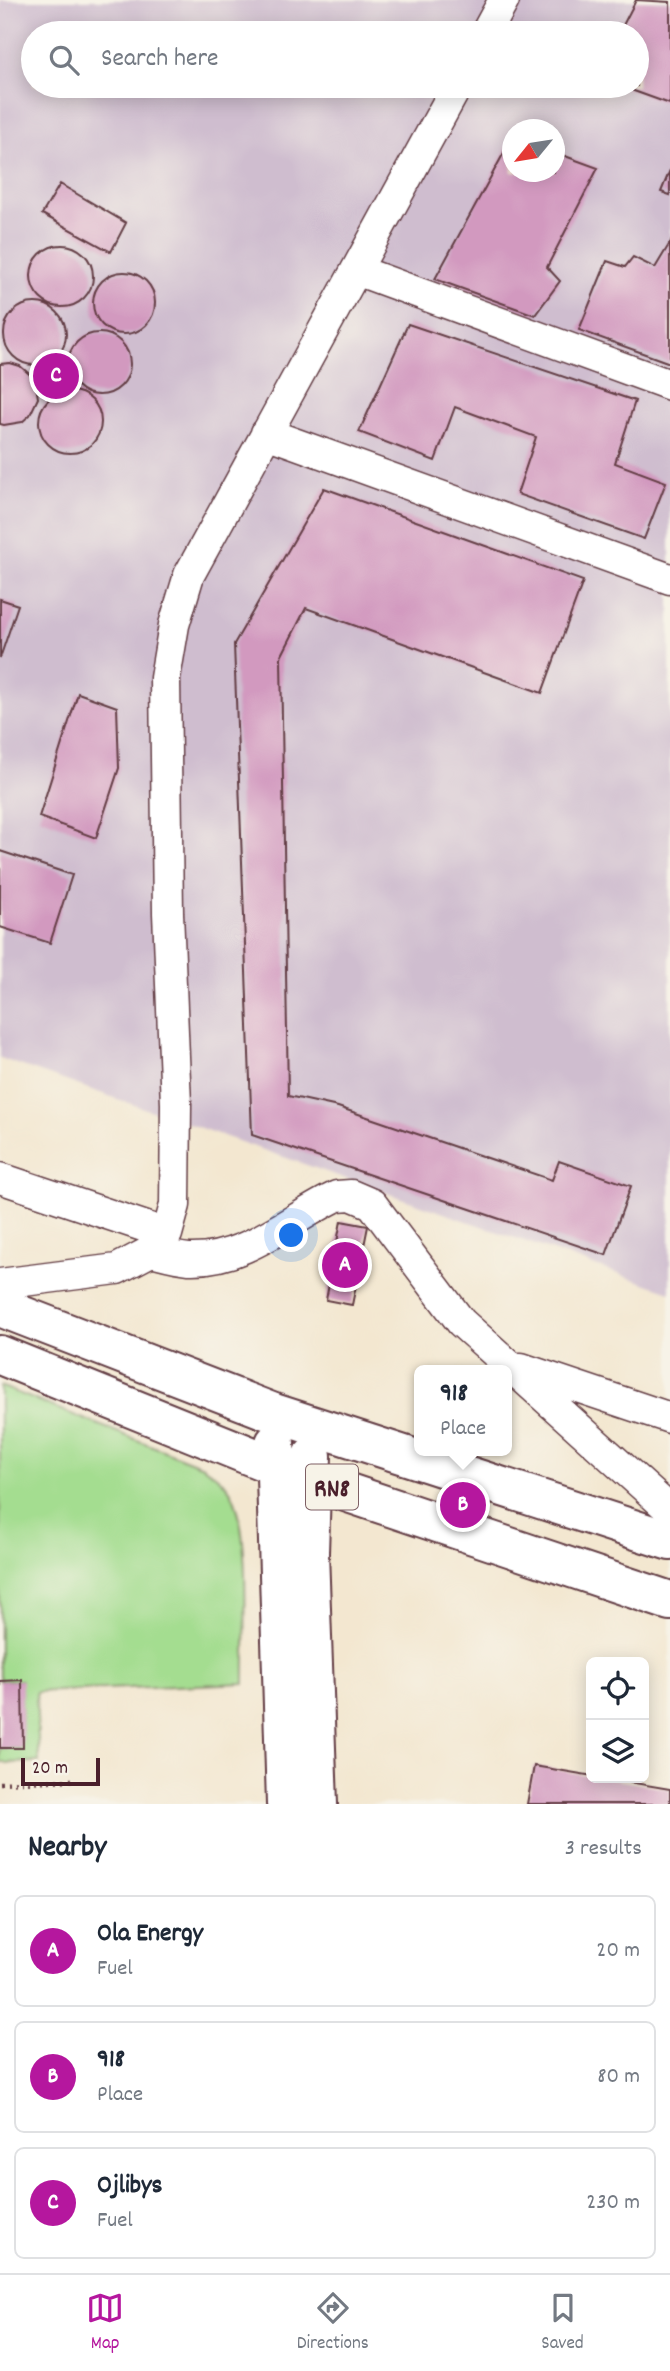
<!DOCTYPE html>
<style>
body{margin:0;font-family:Dekko,sans-serif;background:#f2f2f3;color:#1f2937}
.controls{position:absolute;right:21px;bottom:21px;display:grid;overflow:hidden;border-radius:10px;box-shadow:0 4px 18px #0003}
.controls button{width:63px;height:63px;display:grid;place-items:center;padding:0;border:0;border-bottom:2px solid #e0e1e3;background:#fff;color:#1f2937;font:35px sans-serif}
.compass{position:absolute;left:502px;top:119px;width:63px;height:63px;border-radius:50%;background:#fff;box-shadow:0 4px 18px #0003;rotate:240deg}
.scale{position:absolute;left:21px;bottom:18px;width:79px;box-sizing:border-box;padding-left:7px;border:4px solid #4a1f2b;border-top:0;font-size:19px;line-height:24px;white-space:nowrap;color:#4a1f2b;-webkit-text-stroke:5px #f7f3e8;paint-order:stroke}
.you{position:absolute;left:292px;top:1236px;width:24px;height:24px;margin:-18px;border:5px solid #fff;border-radius:50%;background:#1a73e8;box-shadow:0 0 0 10px #1a73e833}
.badge{display:grid;place-items:center;width:46px;height:46px;border-radius:50%;background:#b5179e;color:#fff;font-size:23px;font-weight:700}
.pin{position:absolute;translate:-50% -50%;border:4px solid #fff;box-shadow:0 2px 7px #0006}
.popup{position:absolute;left:414px;top:1365px;width:98px;height:91px;box-sizing:border-box;display:grid;place-content:center;border-radius:10px;background:#fff;filter:drop-shadow(0 2px 5px #0005);font-size:23px;white-space:nowrap;color:#747a83}
.popup b{font-size:26px;color:#1f2937}
.popup::after{content:'';position:absolute;left:50%;top:100%;margin-left:-14px;border:14px solid transparent;border-top-color:#fff}
.list{margin:0;padding:0;list-style:none}
h2{display:flex;justify-content:space-between;align-items:center;height:91px;margin:0;padding:0 28px;font-size:30px}
h2 small{font-size:23px;font-weight:400;color:#747a83}
.list li{display:grid;grid-template-columns:46px 1fr auto;gap:21px;align-items:center;box-sizing:border-box;height:112px;margin:0 14px 14px;padding:0 14px;border:2px solid #e0e1e3;border-radius:10px}
.list b{display:block;font-size:26px;white-space:nowrap}
.list p{margin:0;font-size:23px;white-space:nowrap;color:#747a83}
.list em{font-size:23px;font-style:normal;color:#747a83}
.icon{flex:none;width:38px;height:38px;fill:none;stroke:currentColor;stroke-width:2;stroke-linecap:round;stroke-linejoin:round}
.map{position:relative;flex:none;width:670px;height:1804px;overflow:hidden}
.search{position:absolute;background:#fff;box-shadow:0 4px 18px #0003;left:21px;right:21px;top:21px;height:77px;display:flex;align-items:center;gap:18px;box-sizing:border-box;padding:0 24px;border-radius:38px;color:#747a83;font-size:26px}
.sheet{height:469px;background:#fff}
nav{display:flex;justify-content:space-around;align-items:center;box-sizing:border-box;height:98px;border-top:2px solid #e0e1e3;background:#fff;font-size:19px;color:#747a83}
nav a{display:grid;justify-items:center;gap:4px}
nav .on{color:#b5179e}
.map>svg:first-child{display:block}
.industrial{fill:#cfbdcf;fill-rule:evenodd}
.green{fill:#a4dd90;stroke:#777e5e;stroke-width:2}
.building{fill:#d299bf}
.lines{fill:none;stroke-linecap:round;stroke-linejoin:round}
.minor-casing{stroke:#633d44;stroke-width:33}
.major-casing{stroke:#633d44;stroke-width:42}
.path{stroke:#633d44;stroke-width:4.5;stroke-dasharray:2 5;stroke-linecap:butt}
.minor{stroke:#fff;stroke-width:30}
.major{stroke:#fff;stroke-width:38}
.labels{text-anchor:middle;stroke-width:5;stroke-linejoin:round;paint-order:stroke}
.shield{fill:#f7f3e8;stroke:#7e5f64;stroke-width:2}
.shield-label{font-size:26px;font-weight:bold;fill:#4a1f2b}
</style>
<div class="map">
<svg width="670" height="1804" viewBox="0 0 670 1804">
<rect width="100%" height="100%" fill="#f7f3e8"/>
<filter id="ink" filterUnits="userSpaceOnUse"><feTurbulence type="fractalNoise" baseFrequency=".0143" numOctaves="2"/><feDisplacementMap in="SourceGraphic" scale="14" xChannelSelector="R" yChannelSelector="G"/><feConvolveMatrix kernelMatrix="1 2 1 2 8 2 1 2 1" color-interpolation-filters="sRGB"/></filter>
<filter id="wash" filterUnits="userSpaceOnUse"><feTurbulence type="fractalNoise" baseFrequency=".00686" numOctaves="4" result="noise"/><feDisplacementMap in="SourceGraphic" scale="28" xChannelSelector="R" yChannelSelector="G"/><feGaussianBlur stdDeviation="1.57" result="paint"/><feColorMatrix in="noise" values="0 0 0 0 0 0 0 0 0 0 0 0 0 0 0 0 0 1.4 0 .05"/><feComposite in="paint" operator="in"/></filter>
<g filter="url(#wash)">
<rect width="100%" height="100%" fill="#f3e7d0"/>
<path class="industrial" d="M0,0h670v1292l-670,-234zM33,33h604v53h-604zM512,130h42v42h-42z"/>
<path class="green" d="M0,1386l203,80c11,8 24,16 30,30 18,41 11,139 12,187l-209,9 3,70 -39,1v-15h22l-1,-68 -21,1z"/>
<g id="blocks">
<path class="building" d="M636,0l34,2v102l-50,-18h17v-53h-18z
M512,138v34h42v-20l44,16 -51,99 13,14 -25,34 -100,-36z
M670,170v25l-9,-3z
M60,184l66,39 -15,29 -69,-38z
M670,243v120l-91,-33 28,-69 18,6 8,-10 22,11z
M31 276a31 31 0 1 1 62 0a31 31 0 1 1-62 0Z
M93 303a31 31 0 1 1 62 0a31 31 0 1 1-62 0Z
M4 334a31 31 0 1 1 62 0a31 31 0 1 1-62 0Z
M408,324l227,77 -20,62 51,19 -22,57 -127,-45 19,-57 -81,-30 -20,54 -76,-29z
M68 364a31 31 0 1 1 62 0a31 31 0 1 1-62 0Z
M10,363l10,3 15,13 3,19 -8,17 -8,7 -18,3 -4,-1v-60z
M39 422a31 31 0 1 1 62 0a31 31 0 1 1-62 0Z
M324,488l259,93 -41,112 -236,-85 -25,49 7,439 50,11 214,73 7,-19 72,25 -25,69 -354,-120 -18,-491z
M0,599l18,6 -18,53z
M78,693l39,14 2,61 -23,70 -57,-21z
M0,851l72,24 -22,68 -50,-16z
M341,1221l27,5 -16,79 -26,-5z
M22,1680l1,68h-23v-67z
M534,1766l136,23v15h-143z"/>
</g>
</g>
<g filter="url(#ink)">
<use href="#blocks" fill-opacity="0" stroke="#633d44" stroke-width="2"/>
<g class="lines">
<defs>
<path id="minor" d="M486,33l18,-33
M356,270l314,115
M266,433l404,146
M0,1178l167,56
M151,1251c12,3 25,7 38,8 56,2 100,-40 148,-63l14,-1 21,9 89,118 209,188
M0,1284l117,-15 34,-18 16,-17 8,-29 1,-101 -8,-191 -3,-235 9,-53 15,-50 268,-489
M521,1368l149,50"/>
<path id="major" d="M0,1307l274,106 396,128
M0,1355l310,125 360,121
M275,1443l11,361
M312,1456l-3,97 9,251"/>
</defs>
<use href="#minor" class="minor-casing"/>
<use href="#major" class="major-casing"/>
<path class="path" d="M0,1783l72,-3"/>
<use href="#minor" class="minor"/>
<use href="#major" class="major"/>
</g>
</g>
<g class="labels">
<rect class="shield" x="306" y="1464.5" width="52" height="45" rx="5"/>
<g class="shield-label">
<text x="332" y="1496">RN8</text>
</g>
</g>
</svg>
<div class="controls">
<button><svg class="icon" aria-label="locate" viewBox="0 0 24 24"><circle cx="12" cy="12" r="6"/><path d="M12 2v4M12 18v4M2 12h4M18 12h4"/></svg></button>
<button><svg class="icon" aria-label="layers" viewBox="0 0 24 24"><path d="M12 4l9 5-9 5-9-5zM3 14l9 5 9-5"/></svg></button>
</div>
<svg class="compass" viewBox="-18 -18 36 36"><path d="M0-13l5 13h-10z" fill="#e53935"/><path d="M0 13l5-13h-10z" fill="#747a83"/></svg>
<div class="scale">20 m</div>
<div class="you"></div>
<div class="pin badge" style="left:345px;top:1265px">A</div>
<div class="pin badge" style="left:463px;top:1505px">B</div>
<div class="popup"><b>918</b>Place</div>
<div class="pin badge" style="left:56px;top:376px">C</div>
<div class="search"><svg class="icon" aria-label="search" viewBox="0 0 24 24"><circle cx="10" cy="10" r="6"/><path d="M15 15l6 6"/></svg>Search here</div>
</div>
<section class="sheet">
<h2>Nearby<small>3 results</small></h2>
<ul class="list">
<li><span class="badge">A</span><div><b>Ola Energy</b><p>Fuel</p></div><em>20 m</em></li>
<li><span class="badge">B</span><div><b>918</b><p>Place</p></div><em>80 m</em></li>
<li><span class="badge">C</span><div><b>Ojlibys</b><p>Fuel</p></div><em>230 m</em></li>
</ul>
</section>
<nav>
<a class="on"><svg class="icon" aria-label="map" viewBox="0 0 24 24"><path d="M3 6l6-2 6 2 6-2v14l-6 2-6-2-6 2zM9 4v14M15 6v14"/></svg>Map</a>
<a><svg class="icon" aria-label="directions" viewBox="0 0 24 24"><path d="M12 3l9 9-9 9-9-9zM9 14v-3h6M13 9l2 2-2 2"/></svg>Directions</a>
<a><svg class="icon" aria-label="saved" viewBox="0 0 24 24"><path d="M7 4h10v16l-5-4-5 4z"/></svg>Saved</a>
</nav>
